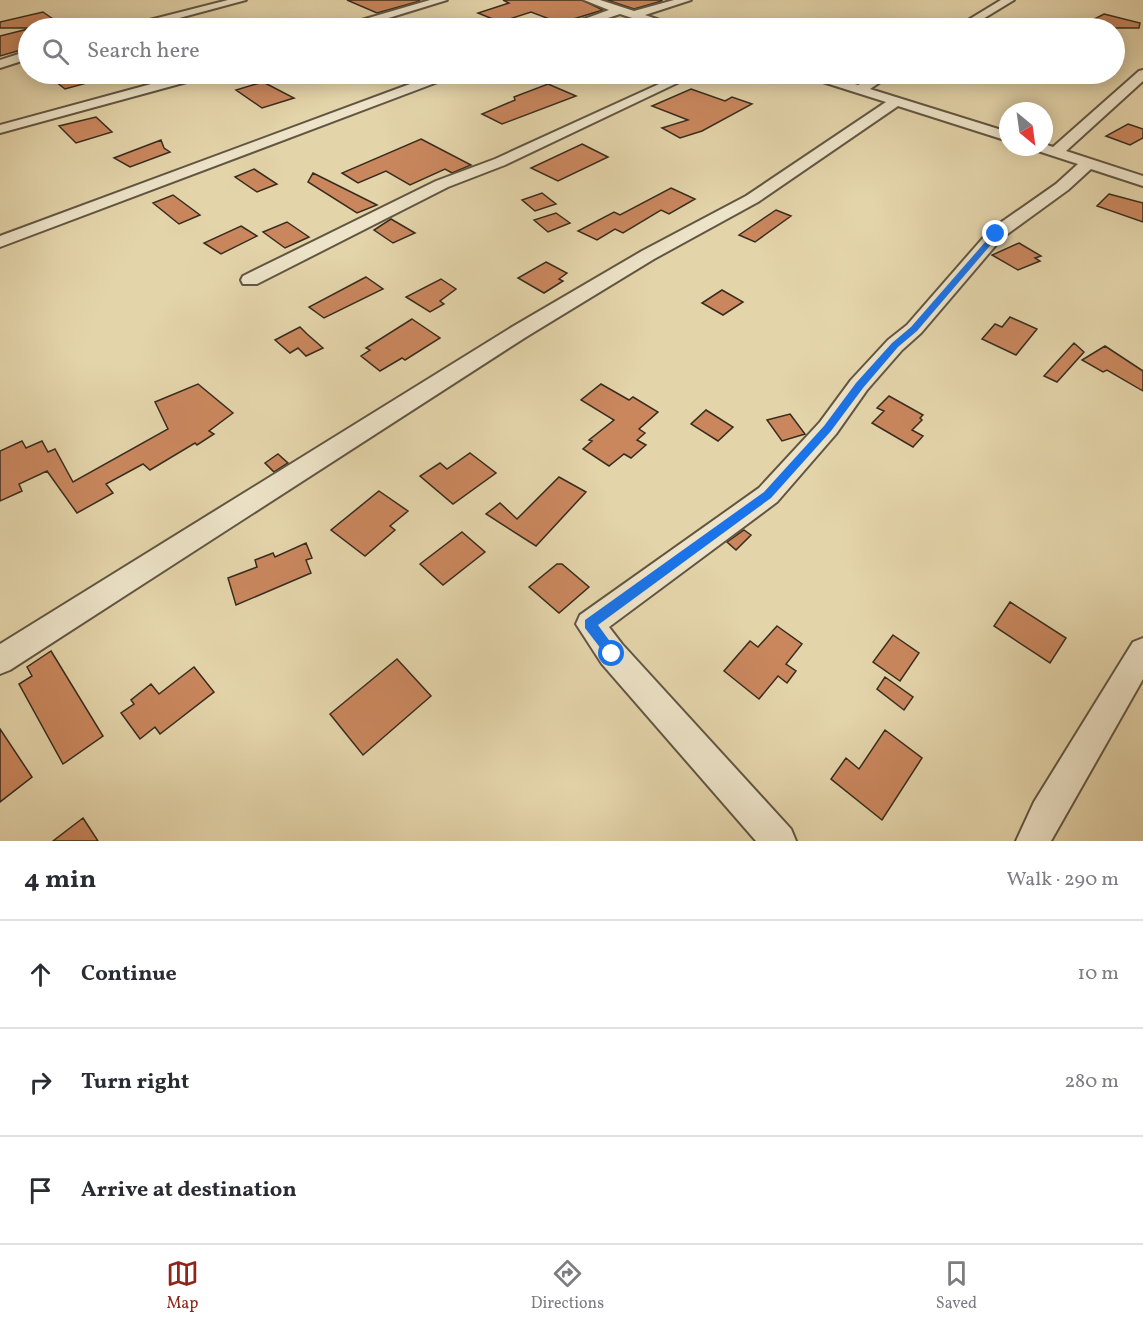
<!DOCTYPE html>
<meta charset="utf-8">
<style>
body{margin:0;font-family:Vollkorn,serif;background:#f2f2f3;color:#2b2b33}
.compass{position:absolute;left:999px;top:102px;width:54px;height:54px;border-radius:50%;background:#fff;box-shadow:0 3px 15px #0003;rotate:151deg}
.stop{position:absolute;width:18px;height:18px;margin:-14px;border:4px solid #1a73e8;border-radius:50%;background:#fff}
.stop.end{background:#1a73e8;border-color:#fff;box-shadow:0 2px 6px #0008}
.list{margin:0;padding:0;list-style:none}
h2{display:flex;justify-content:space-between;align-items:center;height:78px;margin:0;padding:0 24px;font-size:26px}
h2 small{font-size:20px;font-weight:400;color:#7c7c81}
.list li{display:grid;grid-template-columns:39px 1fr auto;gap:18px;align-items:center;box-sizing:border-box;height:108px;padding:0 24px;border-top:2px solid #e1e1e2}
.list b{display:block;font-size:22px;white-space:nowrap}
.list em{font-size:20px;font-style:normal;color:#7c7c81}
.icon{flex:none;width:33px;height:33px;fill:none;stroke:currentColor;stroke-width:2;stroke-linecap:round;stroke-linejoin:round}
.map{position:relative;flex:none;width:1143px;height:841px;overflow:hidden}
.search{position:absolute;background:#fff;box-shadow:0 3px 15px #0003;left:18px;right:18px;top:18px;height:66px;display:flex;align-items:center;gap:15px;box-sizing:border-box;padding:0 21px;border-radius:33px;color:#7c7c81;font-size:22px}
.sheet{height:402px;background:#fff}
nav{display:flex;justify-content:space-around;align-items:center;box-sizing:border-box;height:84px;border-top:2px solid #e1e1e2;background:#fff;font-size:16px;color:#7c7c81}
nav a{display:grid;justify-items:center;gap:3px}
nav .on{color:#8f2418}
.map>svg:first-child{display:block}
.building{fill:#ca875e;stroke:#372c1f;stroke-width:1.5}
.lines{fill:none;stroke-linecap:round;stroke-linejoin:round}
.minor-casing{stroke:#625642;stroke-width:4}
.minor{fill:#ede3c8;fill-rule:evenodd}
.route{fill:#1a73e8}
</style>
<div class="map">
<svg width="1143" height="841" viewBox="0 0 1143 841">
<rect width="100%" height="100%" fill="#e4d4aa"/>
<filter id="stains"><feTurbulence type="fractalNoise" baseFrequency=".00333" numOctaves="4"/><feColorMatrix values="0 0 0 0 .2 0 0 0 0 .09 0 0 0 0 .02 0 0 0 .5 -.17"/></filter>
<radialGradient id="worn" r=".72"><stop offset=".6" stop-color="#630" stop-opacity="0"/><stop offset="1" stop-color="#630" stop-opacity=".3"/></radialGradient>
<path class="building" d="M347,0h72l1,1 -43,12z
M503,0h79l21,10 -43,13 -29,-11 -31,10 -22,-9 31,-10z
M607,0h55v1l-28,8z
M43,12l23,16h-66v-6z
M1104,14l36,9 -1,5h-62z
M28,29v19l-28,8v-20z
M46,74h59v4l-40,11z
M263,82l31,16 -32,10 -26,-18z
M548,84l28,12 -74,28 -20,-10 33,-14 -1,-3z
M691,89l34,12 7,-4 20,7 -50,27 -22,7 -18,-10 26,-8 -36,-14z
M96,117l16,15 -36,11 -17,-17z
M1128,124l15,5v9l-13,7 -24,-9z
M421,139l50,26 -19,8 -7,-4 -35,16 -24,-14 -28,12 -16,-10z
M161,140l3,8 6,4 -40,15 -16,-9z
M582,144l26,13 -50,24 -27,-13z
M254,169l23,15 -20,8 -22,-15z
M313,173l64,32 -20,8 -49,-31z
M671,188l24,11 -26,15 -8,-4 -38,23 -8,-4 -18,11 -19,-9 36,-19 6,3z
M542,193l14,11 -21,7 -13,-11z
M1109,194l34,9v19l-46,-16z
M173,195l27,20 -21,9 -26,-21z
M776,210l15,6 -36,26 -16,-7z
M556,213l14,10 -22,9 -14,-12z
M391,219l24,14 -22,10 -19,-13z
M287,222l22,15 -24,11 -22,-16z
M241,226l16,10 -36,18 -17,-11z
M1019,243l22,13 -6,2 5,3 -22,9 -26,-15z
M546,262l21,11 -8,6 4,2 -19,12 -26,-15z
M366,277l17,12 -59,29 -15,-11z
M441,279l15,10 -16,12 4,3 -14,8 -24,-15z
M722,290l21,12 -20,13 -21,-12z
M1010,317l27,12 -21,26 -34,-16 13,-15 7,3z
M412,319l28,19 -35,22 -3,-2 -22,13 -19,-15 9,-6 -4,-2z
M300,327l7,7 16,14 -17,8 -8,-8 -8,5 -15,-13z
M1074,343l10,9 -27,30 -13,-6z
M1105,346l38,25v20l-36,-21 -4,2 -21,-12z
M198,384l35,29 -24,18 5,3 -17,11 -2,-2 -45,27 -7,-6 -37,20 7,9 -36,20 -30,-42 -28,13 3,7 -22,10v-50l22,-10 4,7 16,-7 6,11 7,-3 18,33 95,-53 -13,-27z
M601,384l28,16 4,-3 25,15 -19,17 6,4 -8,7 9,5 -15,13 -7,-4 -15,12 -26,-17 9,-8 -3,-1 25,-20 -33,-20z
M889,396l34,19 -3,3 2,2 -10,10 11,6 -10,11 -41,-24 12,-12 -7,-3z
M706,410l27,17 -15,14 -27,-17z
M790,414l15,20 -23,7 -15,-21z
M470,453l26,20 -43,31 -33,-28 20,-13 7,6z
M278,454l10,9 -14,9 -9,-9z
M559,477l27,15 -50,54 -50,-32 14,-11 17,16z
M379,491l29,20 -18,15 5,4 -30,26 -34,-26z
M744,530l7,5 -15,15 -9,-8z
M462,532l23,20 -42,33 -23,-21z
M306,543l6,15 -6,2 5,13 -75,32 -8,-27 29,-11 -2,-7 18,-7 2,4z
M557,564h5l27,23 -30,26 -30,-26z
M1010,602l56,36 -16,25 -56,-37z
M777,626l25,18 -16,20 10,7 -9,12 -9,-7 -19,23 -35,-28 26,-30 8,6z
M893,635l26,18 -19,28 -27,-19z
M51,651l52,85 -40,28 -44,-80 13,-8 -5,-9z
M397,659l34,37 -68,59 -33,-41z
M194,667l20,25 -54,42 -5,-7 -15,12 -19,-26 13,-9 -3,-4 20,-16 8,10z
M885,677l28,20 -9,13 -27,-21z
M0,729l32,48 -32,25z
M885,730l37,28 -40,62 -51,-41 15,-21 13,11z
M83,818l15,23h-45z"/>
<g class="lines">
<defs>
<path id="minor" d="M228,0h18l-104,28h-18l2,-2z
M430,0h17l-91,28h-17l2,-2z
M584,0h16l34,11 40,-11h17l-46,15 32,11 1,2h-15l-43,-14 -42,14h-14l1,-2 44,-16z
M1001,0h13l-46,28h-13z
M28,51v8l-28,9v-8z
M1143,70v11l-77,70 77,25v10l-52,-17 -23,21 -66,48 -81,95 -19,17 -35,40 -31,44 -59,68 -168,125 13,17 169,185 5,12h-40l-154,-177 -26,-40 4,-9 179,-127 61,-66 31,-42 37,-40 19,-15 83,-95 66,-46 22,-20 -43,-14 -2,-3h11v-3l9,3 86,-76z
M188,74h19l-2,3 -205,56v-8z
M437,74h16l-2,3 -451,170v-11z
M681,74h15l-191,91 -57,22 -191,97h-14l-2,-4 2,-4 193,-95 59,-22z
M805,74h17l36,11 20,-11h14l-22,15 138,43v9l-110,-35 -140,96 -104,57 -128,78 -516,333 -10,4v-30l512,-317 130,-76 104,-55 140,-94 -79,-25z
M1143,638v41l-92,162h-35l18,-39 99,-160z"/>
</defs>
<use href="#minor" class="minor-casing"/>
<use href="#minor" class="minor"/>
</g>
<path class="route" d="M993,233l7,1 -83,97 -19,16 -35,41 -32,43 -60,67 -173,127 21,29 -7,6 -4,-2 -23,-30v-8l179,-128 60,-66 32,-43 36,-40 19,-16z"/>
<rect width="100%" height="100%" filter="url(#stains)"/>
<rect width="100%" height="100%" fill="url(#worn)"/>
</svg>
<svg class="compass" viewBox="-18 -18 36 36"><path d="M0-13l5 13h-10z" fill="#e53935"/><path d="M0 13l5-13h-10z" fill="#7c7c81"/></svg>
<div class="stop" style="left:612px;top:654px"></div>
<div class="stop end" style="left:996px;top:234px"></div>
<div class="search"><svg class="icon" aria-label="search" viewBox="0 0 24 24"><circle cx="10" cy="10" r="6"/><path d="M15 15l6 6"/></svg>Search here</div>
</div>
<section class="sheet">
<h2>4 min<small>Walk · 290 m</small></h2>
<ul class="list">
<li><svg class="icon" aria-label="ahead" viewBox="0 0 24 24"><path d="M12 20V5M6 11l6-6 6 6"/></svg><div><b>Continue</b></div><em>10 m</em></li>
<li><svg class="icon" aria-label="right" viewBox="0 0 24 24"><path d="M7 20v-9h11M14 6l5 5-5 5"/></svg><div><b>Turn right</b></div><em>280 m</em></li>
<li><svg class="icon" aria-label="arrive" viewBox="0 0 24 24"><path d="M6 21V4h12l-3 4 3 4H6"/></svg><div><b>Arrive at destination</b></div></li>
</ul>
</section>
<nav>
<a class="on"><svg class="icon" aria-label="map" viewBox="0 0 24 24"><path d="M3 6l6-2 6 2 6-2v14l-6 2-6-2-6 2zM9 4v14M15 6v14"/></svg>Map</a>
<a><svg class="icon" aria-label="directions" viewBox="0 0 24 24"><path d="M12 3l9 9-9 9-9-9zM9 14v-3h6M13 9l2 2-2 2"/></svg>Directions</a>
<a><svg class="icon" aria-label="saved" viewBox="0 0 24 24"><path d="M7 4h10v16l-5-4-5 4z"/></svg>Saved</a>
</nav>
